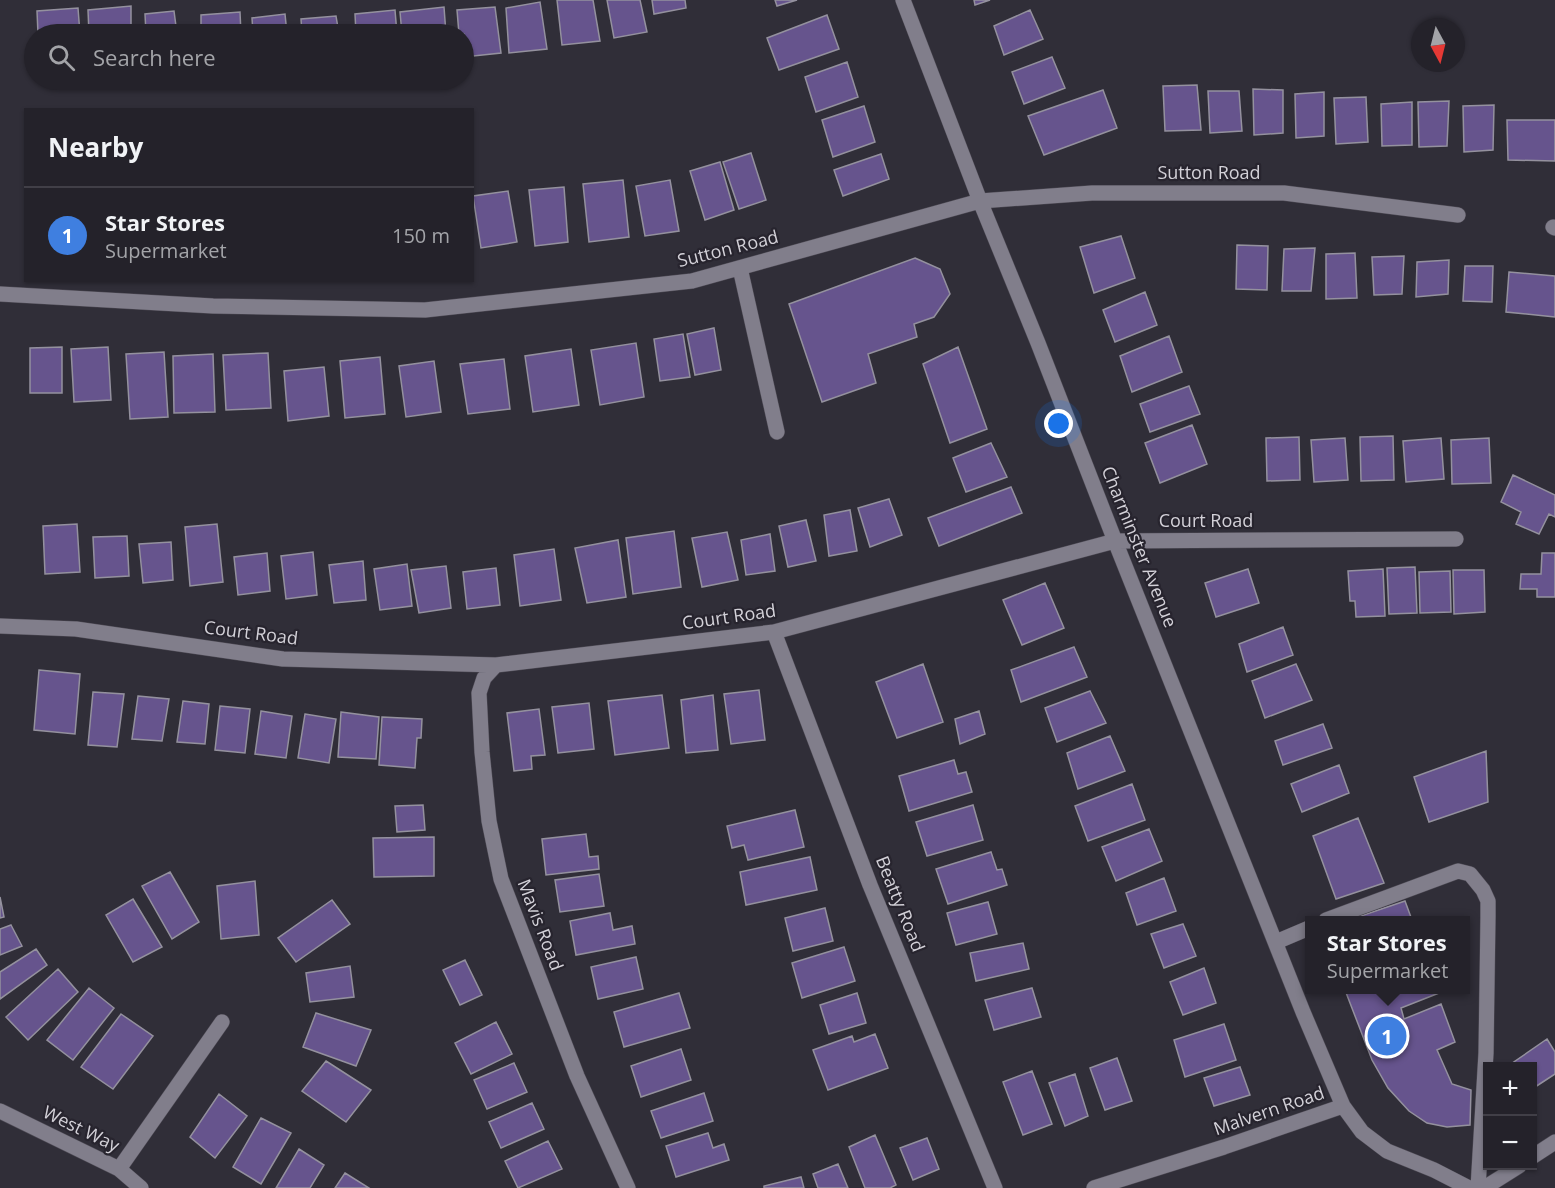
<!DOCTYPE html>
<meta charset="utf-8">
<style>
body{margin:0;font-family:"Open Sans",sans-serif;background:#302f36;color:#f1f3f6}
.controls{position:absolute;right:18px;bottom:18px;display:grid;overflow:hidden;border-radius:0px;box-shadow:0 2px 4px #0004}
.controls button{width:54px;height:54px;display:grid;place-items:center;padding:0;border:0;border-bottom:2px solid #413f47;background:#24222a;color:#f1f3f6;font:30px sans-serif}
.compass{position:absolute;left:1411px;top:18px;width:54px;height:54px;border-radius:50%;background:#24222a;box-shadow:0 2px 4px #0004;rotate:173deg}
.you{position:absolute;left:1059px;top:424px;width:21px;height:21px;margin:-15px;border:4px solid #fff;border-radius:50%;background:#1a73e8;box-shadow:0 0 0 9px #1a73e833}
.badge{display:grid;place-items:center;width:39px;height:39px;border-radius:50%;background:#46d77a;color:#fff;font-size:20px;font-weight:700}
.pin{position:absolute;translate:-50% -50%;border:3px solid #fff;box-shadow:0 2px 6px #0006}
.popup{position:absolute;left:1305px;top:916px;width:165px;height:78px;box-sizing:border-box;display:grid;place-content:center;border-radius:0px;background:#24222a;filter:drop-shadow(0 2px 4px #0005);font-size:20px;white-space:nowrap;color:#a3a4a8}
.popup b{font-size:22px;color:#f1f3f6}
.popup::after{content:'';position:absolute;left:50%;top:100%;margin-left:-12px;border:12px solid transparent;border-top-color:#24222a}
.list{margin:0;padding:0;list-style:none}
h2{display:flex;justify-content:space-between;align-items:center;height:78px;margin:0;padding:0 24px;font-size:26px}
h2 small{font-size:20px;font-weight:400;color:#a3a4a8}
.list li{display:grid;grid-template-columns:39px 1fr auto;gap:18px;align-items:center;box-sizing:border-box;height:96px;padding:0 24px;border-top:2px solid #413f47}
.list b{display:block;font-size:22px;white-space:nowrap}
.list p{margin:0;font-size:20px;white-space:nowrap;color:#a3a4a8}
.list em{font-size:20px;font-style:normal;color:#a3a4a8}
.icon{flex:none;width:33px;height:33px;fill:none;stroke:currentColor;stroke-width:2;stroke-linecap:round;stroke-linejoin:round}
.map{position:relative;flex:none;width:1555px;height:1188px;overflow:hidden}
.search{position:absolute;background:#24222a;box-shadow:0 2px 4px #0004;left:24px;top:24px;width:450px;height:66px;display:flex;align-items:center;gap:15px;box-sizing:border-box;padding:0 21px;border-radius:33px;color:#a3a4a8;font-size:22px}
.panel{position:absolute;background:#24222a;box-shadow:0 2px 4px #0004;left:24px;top:108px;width:450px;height:174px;border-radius:0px}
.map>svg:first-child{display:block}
.building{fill:#66548d;stroke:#94919e;stroke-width:1.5}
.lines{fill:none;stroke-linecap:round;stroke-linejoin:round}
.minor-casing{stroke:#4d4a54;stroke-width:16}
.minor{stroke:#817e8b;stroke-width:15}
.labels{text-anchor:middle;stroke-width:4.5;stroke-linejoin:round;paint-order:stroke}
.street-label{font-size:18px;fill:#d3d1d8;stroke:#27242e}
</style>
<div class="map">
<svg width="1555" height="1188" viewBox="0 0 1555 1188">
<rect width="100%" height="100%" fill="#302e38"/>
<path class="building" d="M557,0h36l7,41 -38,4z
M607,0h33l7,32 -33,6z
M652,0h33l1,8 -32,6z
M775,0h22l-20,6z
M974,0h16l-15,5z
M540,2l7,47 -38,4 -3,-45z
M131,6v28h-42l-1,-24z
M444,7l2,27h-44l-2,-22z
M495,7l6,46 -37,4v-23h-5l-2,-24z
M78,8l2,26h-42l-1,-23z
M395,10l2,24h-41l-1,-20z
M1030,10l13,29 -39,16 -10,-29z
M174,11l3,23h-31l-1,-20z
M240,12l1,22h-40v-19z
M285,14l2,20h-34l-1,-16z
M827,15l12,34 -60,21 -12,-32z
M336,16l3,18h-37l-1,-15z
M1052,57l13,31 -41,16 -12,-32z
M847,62l11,35 -42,15 -11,-35z
M1197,85l4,45 -36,1 -2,-45z
M1253,89l30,1v43l-29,2z
M1103,90l14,38 -73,27 -16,-39z
M1208,91h31l3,40 -32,2z
M1324,92v44l-28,2 -1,-44z
M1366,97l2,45 -32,2 -2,-46z
M1449,101l-2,45 -28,1 -1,-45z
M1412,102v43l-30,1 -1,-42z
M1494,105l-1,45 -29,2 -1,-46z
M864,106l11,36 -42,15 -11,-37z
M1507,120h48v41l-47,-1z
M751,153l15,47 -27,9 -16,-47z
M881,154l8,25 -46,17 -9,-26z
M720,162l14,48 -29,10 -15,-49z
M623,180l6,57 -40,5 -6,-58z
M670,180l9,51 -34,5 -9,-50z
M564,187l4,55 -33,4 -6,-56z
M508,191l9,51 -36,6 -8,-52z
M1121,236l14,42 -41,15 -14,-46z
M1237,245l31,1 -1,44 -31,-1z
M1315,248l-4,43h-29l2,-42z
M1355,253l2,45 -31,1v-45z
M1404,256l-2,38 -28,1 -2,-38z
M915,258l25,11 10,25 -16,23 -20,7 3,13 -49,17 8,29 -54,19 -33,-98z
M1449,260l-1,34 -32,3 1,-35z
M1465,266h28l-1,36 -29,-1z
M1509,272l46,4v41l-49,-5z
M1145,292l12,33 -42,17 -12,-32z
M714,328l7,42 -26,5 -8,-41z
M683,334l7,43 -30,4 -6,-42z
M1169,336l13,36 -50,20 -12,-36z
M636,343l8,54 -44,8 -9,-55z
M62,347v46h-32v-45z
M108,347l3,53 -37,2 -3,-53z
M958,347l29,82 -37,14 -27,-79z
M571,349l8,56 -46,7 -8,-56z
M164,352l4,65 -38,2 -4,-65z
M268,353l3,55 -45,2 -3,-55z
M213,354l2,58 -41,1 -1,-57z
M380,357l5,57 -40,4 -5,-57z
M504,359l6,50 -42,5 -8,-50z
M434,361l7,51 -35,5 -7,-51z
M324,367l5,49 -41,5 -4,-50z
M1189,386l11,28 -50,18 -10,-28z
M1192,425l15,39 -47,19 -15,-40z
M1393,436l1,44 -33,1 -1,-44z
M1299,437l1,43 -33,1 -1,-43z
M1345,438l3,42 -34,2 -3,-42z
M1441,438l3,41 -38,3 -3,-41z
M1489,438l2,45 -39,1 -1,-44z
M991,443l16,34 -41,15 -13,-34z
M1513,475l42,20v22l-6,-3 -10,20 -23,-10 5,-12 -20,-10z
M1011,487l11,26 -83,33 -11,-28z
M889,499l13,36 -32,12 -12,-39z
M850,510l7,41 -28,5 -5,-41z
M806,520l10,41 -28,6 -9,-41z
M77,524l3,48 -35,2 -2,-48z
M217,524l6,58 -33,4 -5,-59z
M674,531l7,56 -48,7 -7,-56z
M727,532l11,48 -36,7 -10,-49z
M770,534l5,37 -29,4 -5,-35z
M127,536l2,40 -34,2 -2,-41z
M618,540l8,57 -39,6 -12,-55z
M171,542l2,38 -30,3 -4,-39z
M554,549l7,51 -41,6 -6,-51z
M313,552l4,43 -31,4 -5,-43z
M267,553l3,38 -32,4 -4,-38z
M1542,553h13v44h-18v-8h-17l1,-15h20z
M363,561l3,39 -32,3 -5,-38z
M407,564l5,42 -32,4 -6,-41z
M446,566l5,42 -32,5 -8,-43z
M1415,567l2,46 -28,1 -2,-46z
M496,568l4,37 -33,4 -4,-37z
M1248,569l11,34 -43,14 -11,-34z
M1383,569l2,47 -29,1 -1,-16h-5l-2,-30z
M1453,570h31l1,42 -31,2z
M1450,571l1,41 -31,1 -1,-41z
M1045,583l19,45 -42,17 -19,-45z
M1283,627l10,28 -46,17 -8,-28z
M1074,647l13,30 -66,25 -10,-32z
M923,664l20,58 -46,16 -21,-56z
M1296,664l16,36 -47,18 -13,-37z
M39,670l41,4 -5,60 -41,-4z
M759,690l6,50 -34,4 -7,-50z
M1090,691l16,32 -49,19 -12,-34z
M93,692l31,2 -7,53 -29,-2z
M662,695l7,53 -54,7 -7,-54z
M713,695l5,55 -32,3 -5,-53z
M138,696l31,3 -7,42 -30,-2z
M183,701l26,3 -4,40 -28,-2z
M589,703l5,46 -36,4 -6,-46z
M220,706l30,3 -5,44 -30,-3z
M539,709l6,46 -14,1 1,13 -18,2 -7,-58z
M261,711l31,5 -6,42 -31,-4z
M979,711l6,23 -25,10 -5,-25z
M341,712l38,5 -3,42 -38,-2z
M305,714l31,5 -7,44 -31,-5z
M382,717l40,2 -1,19h-4l-2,30 -36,-3z
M1323,724l9,24 -49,17 -8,-24z
M1110,736l15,35 -47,18 -11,-36z
M1486,751l2,51 -59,20 -15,-45z
M954,760l4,14 8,-2 6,20 -63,19 -10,-35z
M1339,765l10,28 -47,19 -11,-28z
M1132,784l13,36 -57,21 -13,-35z
M423,805l2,25 -28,2 -2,-26z
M973,805l10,35 -56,16 -11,-34z
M795,810l9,37 -56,13 -4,-15 -12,3 -5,-22z
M1358,818l26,65 -48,16 -23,-63z
M1149,829l13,32 -46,20 -14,-34z
M586,834l3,23 9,-1 1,13 -53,6 -4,-36z
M434,837v39l-60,1 -1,-39z
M991,852l6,18 5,-1 5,16 -59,19 -12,-35z
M810,857l7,33 -71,15 -6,-33z
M170,872l29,50 -27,17 -30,-53z
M599,874l5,32 -44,6 -5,-32z
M1164,878l12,33 -39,14 -11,-32z
M255,881l4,54 -38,4 -4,-53z
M0,897l4,20 -4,1z
M133,899l29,48 -29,15 -27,-47z
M332,900l18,24 -54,38 -18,-24z
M1405,901l7,19h-63z
M988,902l9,32 -41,11 -9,-32z
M825,908l8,33 -40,10 -8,-33z
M610,913l3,17 19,-4 3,18 -59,11 -6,-34z
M1183,924l13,32 -32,12 -13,-34z
M11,925l11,21 -22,9v-26z
M1023,943l6,26 -53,12 -6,-28z
M844,947l11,34 -53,17 -10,-35z
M36,949l11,16 -47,34v-27z
M636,957l7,32 -45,10 -7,-32z
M465,960l17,35 -22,10 -17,-35z
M350,966l4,31 -44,5 -4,-29z
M1204,968l12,35 -33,12 -13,-33z
M58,969l20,23 -50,48 -22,-23z
M89,988l25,20 -41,52 -26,-20z
M1032,988l9,29 -47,13 -9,-30z
M1345,990h93l1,3 -38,15 3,11 37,-15 14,38 -18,8 15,34 19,6 -1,35 -23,2 -20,-4 -18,-12 -21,-23 -16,-28z
M679,993l11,35 -66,19 -10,-35z
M857,993l9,30 -37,11 -9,-29z
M316,1013l55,17 -15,36 -53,-19z
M121,1014l32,22 -40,53 -32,-22z
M496,1022l16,32 -41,20 -16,-31z
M1224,1024l12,36 -51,17 -11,-37z
M875,1034l13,34 -60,22 -15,-40 39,-14 2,6z
M1547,1039l8,13v22l-23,15v-23h-24z
M681,1049l10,31 -50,17 -10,-31z
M1117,1058l15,43 -27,9 -15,-42z
M326,1061l45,29 -25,32 -44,-31z
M514,1063l13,29 -40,17 -13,-29z
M1240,1067l10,28 -36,11 -10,-28z
M1032,1071l20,53 -29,11 -20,-53z
M1075,1074l13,42 -23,10 -16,-43z
M704,1093l9,28 -52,17 -10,-27z
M219,1094l28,22 -32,42 -25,-21z
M532,1103l12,26 -43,19 -12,-26z
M261,1118l30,15 -30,51 -28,-17z
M708,1133l5,15 11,-4 5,16 -53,17 -10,-31z
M875,1135l21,50 -6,3h-25l-16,-41z
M927,1138l12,31 -26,11 -13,-32z
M548,1141l14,28 -44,19 -13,-27z
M299,1149l25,16 -14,23h-34z
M838,1164l10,24h-30l-5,-14z
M345,1173l24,15h-34z
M801,1177l3,11h-40v-2z"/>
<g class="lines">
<defs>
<path id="minor" d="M903,0l77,201 58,142 77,198 188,471 40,94 19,26 25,19 47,19 35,18
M1553,227l2,1
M740,268l37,164
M0,294l213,12 212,4 267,-29 288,-80 112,-8h192l174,22
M0,626l76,3 207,30 213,6 278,-33 341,-91 341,-2
M774,632l96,253 125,303
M496,665l-12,13 -5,15 3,59 7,69 12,58 76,197 51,112
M1326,920l132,-49 12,3 13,16 5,11v16l-2,136 -8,135
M1276,942l33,-14
M0,1111l119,58 22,19
M1532,1157l23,-15
M119,1169l103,-147
M1094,1188l130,-41 119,-41
M1484,1188l35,-22"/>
</defs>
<use href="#minor" class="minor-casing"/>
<use href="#minor" class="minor"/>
</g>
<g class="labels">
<g class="street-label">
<text x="1209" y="179">Sutton Road</text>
<text transform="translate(728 249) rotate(-14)" y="6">Sutton Road</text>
<text x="1206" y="527">Court Road</text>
<text transform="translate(1139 547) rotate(68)" y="6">Charminster Avenue</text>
<text transform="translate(729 617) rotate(-8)" y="6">Court Road</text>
<text transform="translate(251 633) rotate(7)" y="6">Court Road</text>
<text transform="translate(900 904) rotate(68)" y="6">Beatty Road</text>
<text transform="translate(540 925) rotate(69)" y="6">Mavis Road</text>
<text transform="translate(1269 1111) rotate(-19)" y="6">Malvern Road</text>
<text transform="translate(81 1129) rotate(26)" y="6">West Way</text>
</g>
</g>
</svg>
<div class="controls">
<button>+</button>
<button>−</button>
</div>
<svg class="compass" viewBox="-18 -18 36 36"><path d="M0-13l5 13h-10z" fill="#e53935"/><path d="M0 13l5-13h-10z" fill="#a3a4a8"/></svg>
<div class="you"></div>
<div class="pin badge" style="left:1387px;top:1036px;background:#3f7fe0">1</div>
<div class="popup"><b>Star Stores</b>Supermarket</div>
<div class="search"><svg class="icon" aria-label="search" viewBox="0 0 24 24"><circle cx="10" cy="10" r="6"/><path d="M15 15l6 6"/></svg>Search here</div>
<section class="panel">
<h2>Nearby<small></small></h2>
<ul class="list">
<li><span class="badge" style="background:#3f7fe0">1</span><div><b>Star Stores</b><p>Supermarket</p></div><em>150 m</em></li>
</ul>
</section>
</div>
